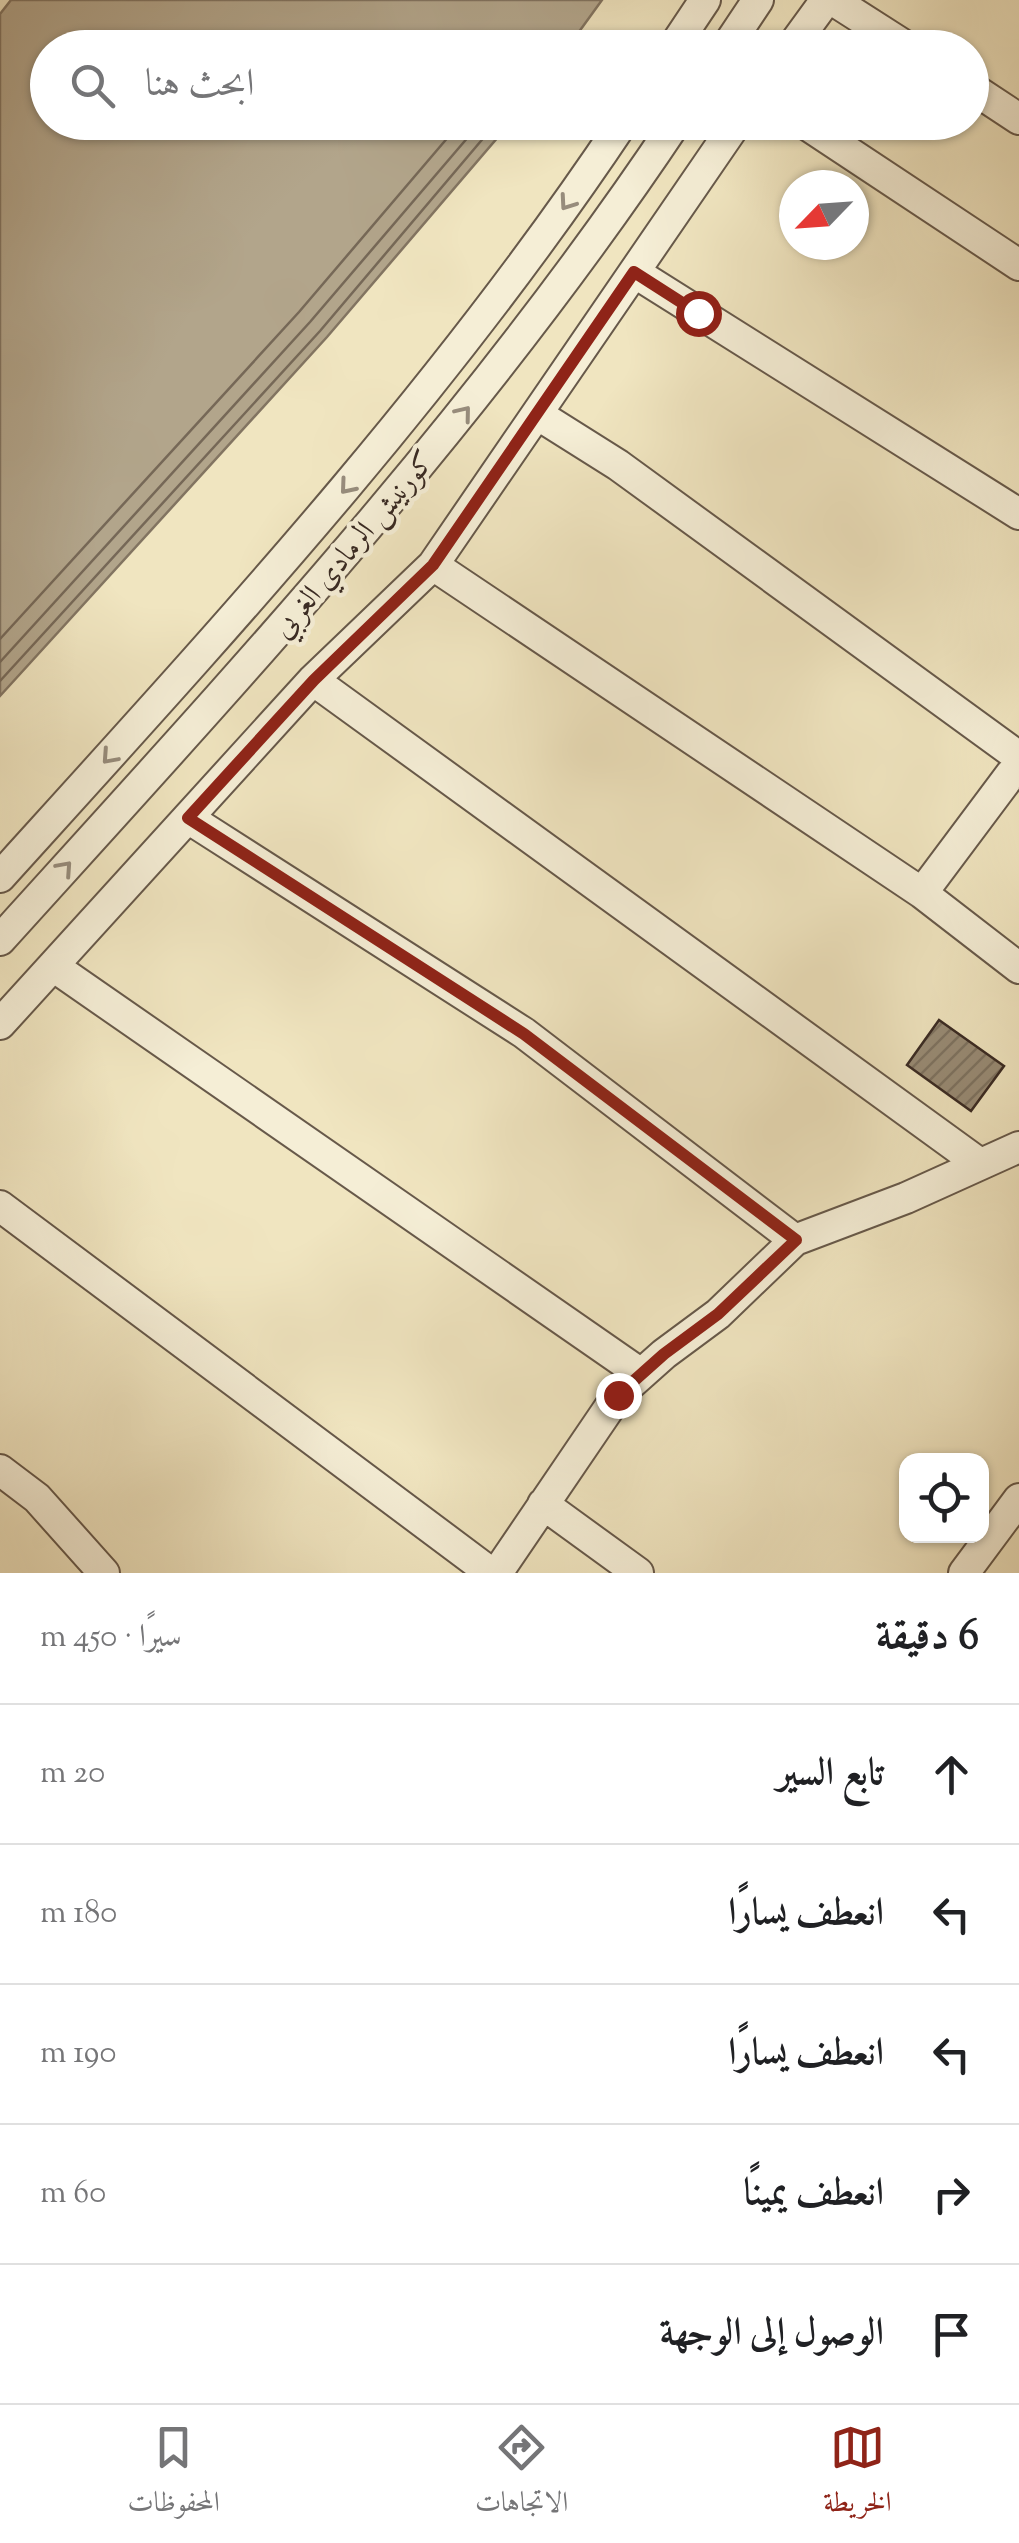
<!DOCTYPE html>
<html lang="ar">
<meta charset="utf-8">
<style>
body{margin:0;font-family:"Sorts Mill Goudy",Amiri,serif;background:#f6f6f6;color:#202124;direction:rtl}
.controls{position:absolute;right:30px;bottom:30px;display:grid;overflow:hidden;border-radius:20px;box-shadow:0 2px 8px #0004}
.controls button{width:90px;height:90px;display:grid;place-items:center;padding:0;border:0;border-bottom:2px solid #e0e0e0;background:#fff;color:#202124;font:50px sans-serif}
.compass{position:absolute;left:779px;top:170px;width:90px;height:90px;border-radius:50%;background:#fff;box-shadow:0 2px 8px #0004;rotate:245deg}
.stop{position:absolute;width:30px;height:30px;margin:-22px;border:8px solid #8f2418;border-radius:50%;background:#fff}
.stop.end{background:#8f2418;border-color:#fff;box-shadow:0 2px 10px #0008}
.list{margin:0;padding:0;list-style:none}
h2{display:flex;justify-content:space-between;align-items:center;height:130px;margin:0;padding:0 40px;font-size:42px}
h2 small{font-size:32px;font-weight:400;color:#757577}
.list li{display:grid;grid-template-columns:65px 1fr auto;gap:30px;align-items:center;box-sizing:border-box;height:140px;padding:0 40px;border-top:2px solid #e0e0e0}
.list b{display:block;font-size:38px;white-space:nowrap}
.list em{font-size:32px;font-style:normal;color:#757577}
.icon{flex:none;width:55px;height:55px;fill:none;stroke:currentColor;stroke-width:2;stroke-linecap:round;stroke-linejoin:round}
.map{position:relative;flex:none;width:1019px;height:1573px;overflow:hidden;direction:ltr}
.search{position:absolute;background:#fff;box-shadow:0 2px 8px #0004;left:30px;right:30px;top:30px;height:110px;display:flex;align-items:center;gap:25px;box-sizing:border-box;padding:0 35px;border-radius:55px;color:#757577;font-size:38px}
.sheet{height:830px;background:#fff}
nav{display:flex;justify-content:space-around;align-items:center;box-sizing:border-box;height:140px;border-top:2px solid #e0e0e0;background:#fff;font-size:28px;color:#757577}
nav a{display:grid;justify-items:center;gap:5px}
nav .on{color:#8f2418}
.map>svg:first-child{display:block}
.water{fill:#b2a58b;stroke:#827461;stroke-width:2.5}
.lines{fill:none;stroke-linecap:round;stroke-linejoin:round}
.shore{stroke:#766857;stroke-width:2.5}
.building{fill:url(#building-hatch);stroke:#392a23;stroke-width:2.5}
.minor-casing{stroke:#67594a;stroke-width:34}
.minor{stroke:#f5eed6;stroke-width:30}
.oneway{stroke:#978c7c}
.route{stroke:#8f2418;stroke-width:12}
.labels{text-anchor:middle;stroke-width:9;stroke-linejoin:round;paint-order:stroke}
.street-label{font-size:30px;fill:#392a23;stroke:#f5eed6}
</style>
<div class="map">
<svg width="1019" height="1573" viewBox="0 0 1019 1573">
<defs>
<pattern id="building-hatch" width="6" height="6" patternUnits="userSpaceOnUse" patternTransform="scale(2.5)"><rect width="6" height="6" fill="#988b75"/><path d="M-1 1l2-2M0 6l6-6M5 7l2-2" fill="none" stroke="#7d7260"/></pattern>
</defs>
<rect width="100%" height="100%" fill="#f0e5c0"/>
<filter id="stains"><feTurbulence type="fractalNoise" baseFrequency=".002" numOctaves="4"/><feColorMatrix values="0 0 0 0 .2 0 0 0 0 .09 0 0 0 0 .02 0 0 0 .5 -.17"/></filter>
<radialGradient id="worn" r=".72"><stop offset=".6" stop-color="#630" stop-opacity="0"/><stop offset="1" stop-color="#630" stop-opacity=".3"/></radialGradient>
<path class="water" d="M11,0h591l-34,47 -520,1v74l462,1 -183,214 -327,359v-682z"/>
<g class="lines">
<path class="shore" d="M0,639l299,-327 162,-190
M0,662l310,-340 171,-200
M0,681l320,-350 177,-209"/>
</g>
<path class="building" d="M939,1020l65,46 -33,45 -64,-46z"/>
<g class="lines">
<defs>
<path id="minor" d="M833,0l75,48
M673,48l32,-48
M726,48l32,-48
M791,48l35,-48
M972,88l47,31
M803,122l216,143
M634,272l385,242
M537,414l81,51 401,292
M433,565l489,328 97,75
M313,680l667,484
M188,818l336,215 271,207
M0,877c219,-242 441,-482 623,-755
M922,893l89,-119 8,-2
M0,940c238,-263 478,-521 676,-818
M53,966l588,408
M0,1024l313,-344 120,-115 304,-443
M0,1206l491,367
M0,1470l37,28 67,75
M543,1504l95,69
M497,1573l121,-178 46,-41 54,-40 77,-74 111,-42 113,-51
M964,1573l55,-74"/>
</defs>
<use href="#minor" class="minor-casing"/>
<use href="#minor" class="minor"/>
</g>
<defs><path id="oneway-chevron" d="M-2-3.5L2.5 0L-2 3.5" fill="none" stroke-width="1.6" stroke-linecap="round" stroke-linejoin="round" transform="scale(2.5)"/></defs>
<g class="oneway">
<use href="#oneway-chevron" transform="translate(567 203) rotate(125)"/>
<use href="#oneway-chevron" transform="translate(464 413) rotate(-51)"/>
<use href="#oneway-chevron" transform="translate(347 487) rotate(130)"/>
<use href="#oneway-chevron" transform="translate(109 757) rotate(132)"/>
<use href="#oneway-chevron" transform="translate(65 868) rotate(-48)"/>
</g>
<g class="lines">
<path class="route" d="M618,1395l46,-41 54,-40 78,-74 -272,-206 -336,-216 126,-138 119,-115 201,-293 64,41"/>
</g>
<g class="labels">
<g class="street-label">
<text transform="translate(353 544) rotate(-50)" y="10">كورنيش الرمادي الغربي</text>
</g>
</g>
<rect width="100%" height="100%" filter="url(#stains)"/>
<rect width="100%" height="100%" fill="url(#worn)"/>
</svg>
<div class="controls">
<button><svg class="icon" aria-label="locate" viewBox="0 0 24 24"><circle cx="12" cy="12" r="6"/><path d="M12 2v4M12 18v4M2 12h4M18 12h4"/></svg></button>
</div>
<svg class="compass" viewBox="-18 -18 36 36"><path d="M0-13l5 13h-10z" fill="#e53935"/><path d="M0 13l5-13h-10z" fill="#757577"/></svg>
<div class="stop" style="left:698px;top:313px"></div>
<div class="stop end" style="left:618px;top:1395px"></div>
<div class="search"><svg class="icon" aria-label="search" viewBox="0 0 24 24"><circle cx="10" cy="10" r="6"/><path d="M15 15l6 6"/></svg>ابحث هنا</div>
</div>
<section class="sheet">
<h2>6 دقيقة<small>سيرًا · 450 m</small></h2>
<ul class="list">
<li><svg class="icon" aria-label="ahead" viewBox="0 0 24 24"><path d="M12 20V5M6 11l6-6 6 6"/></svg><div><b>تابع السير</b></div><em>20 m</em></li>
<li><svg class="icon" aria-label="left" viewBox="0 0 24 24"><path d="M17 20v-9H6M10 6l-5 5 5 5"/></svg><div><b>انعطف يسارًا</b></div><em>180 m</em></li>
<li><svg class="icon" aria-label="left" viewBox="0 0 24 24"><path d="M17 20v-9H6M10 6l-5 5 5 5"/></svg><div><b>انعطف يسارًا</b></div><em>190 m</em></li>
<li><svg class="icon" aria-label="right" viewBox="0 0 24 24"><path d="M7 20v-9h11M14 6l5 5-5 5"/></svg><div><b>انعطف يمينًا</b></div><em>60 m</em></li>
<li><svg class="icon" aria-label="arrive" viewBox="0 0 24 24"><path d="M6 21V4h12l-3 4 3 4H6"/></svg><div><b>الوصول إلى الوجهة</b></div></li>
</ul>
</section>
<nav>
<a class="on"><svg class="icon" aria-label="map" viewBox="0 0 24 24"><path d="M3 6l6-2 6 2 6-2v14l-6 2-6-2-6 2zM9 4v14M15 6v14"/></svg>الخريطة</a>
<a><svg class="icon" aria-label="directions" viewBox="0 0 24 24"><path d="M12 3l9 9-9 9-9-9zM9 14v-3h6M13 9l2 2-2 2"/></svg>الاتجاهات</a>
<a><svg class="icon" aria-label="saved" viewBox="0 0 24 24"><path d="M7 4h10v16l-5-4-5 4z"/></svg>المحفوظات</a>
</nav>
